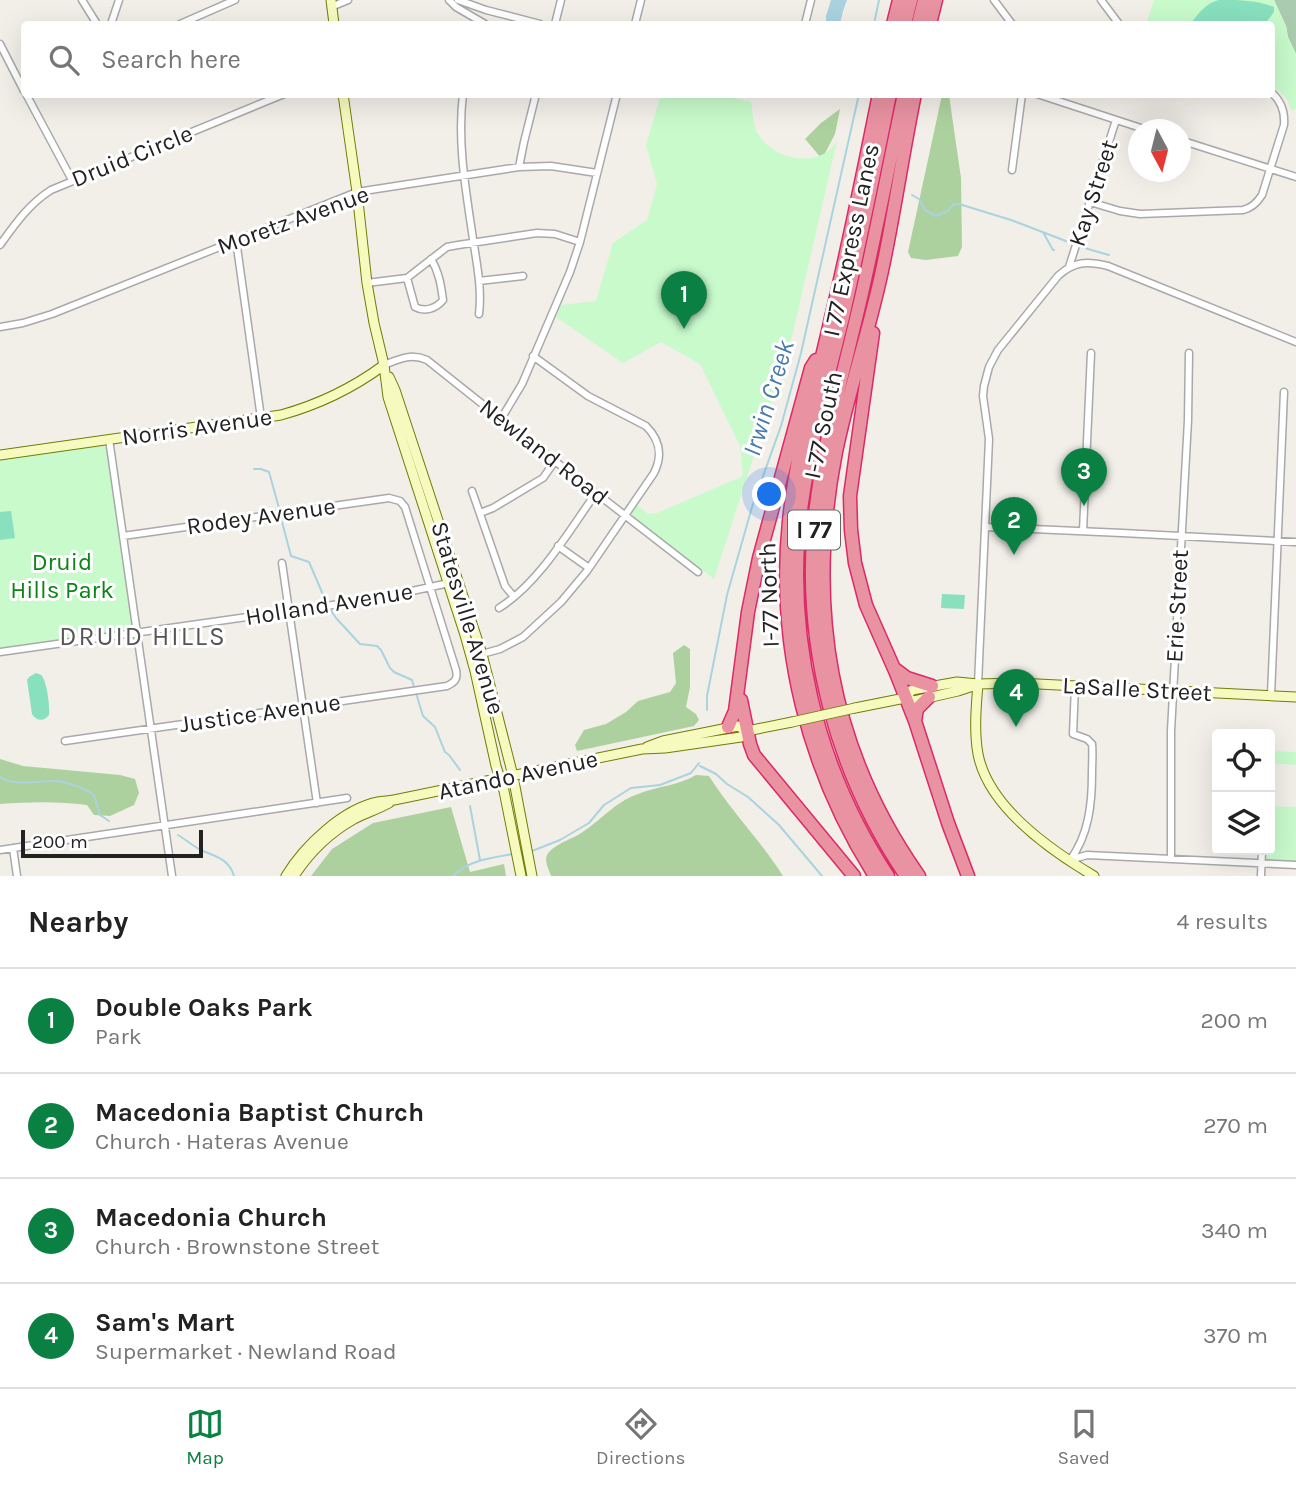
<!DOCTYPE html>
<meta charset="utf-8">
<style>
body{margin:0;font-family:Karla,sans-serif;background:#f6f6f6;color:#222}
.controls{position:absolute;right:21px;bottom:21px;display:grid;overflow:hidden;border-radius:7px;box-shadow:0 7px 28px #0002}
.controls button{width:63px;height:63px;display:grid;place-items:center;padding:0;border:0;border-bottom:2px solid #e0e0e0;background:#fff;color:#222;font:35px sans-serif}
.compass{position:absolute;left:1128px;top:119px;width:63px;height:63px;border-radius:50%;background:#fff;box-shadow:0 7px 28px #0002;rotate:173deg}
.scale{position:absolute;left:21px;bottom:18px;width:182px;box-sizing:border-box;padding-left:7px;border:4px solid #222;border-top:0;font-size:19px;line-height:24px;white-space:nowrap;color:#222;-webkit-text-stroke:5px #fff;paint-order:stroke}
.you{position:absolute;left:770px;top:495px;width:24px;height:24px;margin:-18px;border:5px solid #fff;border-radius:50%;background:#1a73e8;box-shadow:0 0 0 10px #1a73e833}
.badge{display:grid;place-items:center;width:46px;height:46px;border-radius:50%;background:#0b8043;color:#fff;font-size:23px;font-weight:700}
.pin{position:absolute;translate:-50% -58px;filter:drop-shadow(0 2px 4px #0008)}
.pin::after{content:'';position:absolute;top:37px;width:24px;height:21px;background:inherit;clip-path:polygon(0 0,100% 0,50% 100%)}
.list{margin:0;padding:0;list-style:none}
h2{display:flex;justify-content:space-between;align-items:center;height:91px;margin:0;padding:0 28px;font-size:30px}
h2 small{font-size:23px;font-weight:400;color:#767676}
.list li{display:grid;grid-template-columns:46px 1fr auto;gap:21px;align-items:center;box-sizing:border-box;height:105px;padding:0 28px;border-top:2px solid #e0e0e0}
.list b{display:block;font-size:26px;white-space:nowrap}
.list p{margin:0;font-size:23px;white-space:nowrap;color:#767676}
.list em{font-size:23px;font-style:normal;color:#767676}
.icon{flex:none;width:38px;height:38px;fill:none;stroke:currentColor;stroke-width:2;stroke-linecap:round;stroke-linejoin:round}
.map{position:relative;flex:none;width:1296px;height:876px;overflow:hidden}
.search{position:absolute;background:#fff;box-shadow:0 7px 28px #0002;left:21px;right:21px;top:21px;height:77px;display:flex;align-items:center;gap:18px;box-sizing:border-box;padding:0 24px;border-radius:7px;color:#767676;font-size:26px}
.sheet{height:511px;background:#fff}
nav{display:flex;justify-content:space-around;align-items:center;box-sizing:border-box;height:98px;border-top:2px solid #e0e0e0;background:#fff;font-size:19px;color:#767676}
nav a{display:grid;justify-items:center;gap:4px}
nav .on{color:#0b8043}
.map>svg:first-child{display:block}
.forest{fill:#add19e}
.cemetery{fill:#aacbaf}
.park{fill:#c8facc}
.pitch{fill:#88e0be}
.water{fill:#aad3df}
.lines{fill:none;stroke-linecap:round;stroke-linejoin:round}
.stream{stroke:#aad3df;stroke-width:2}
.street-casing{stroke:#a9a9a9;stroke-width:9}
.secondary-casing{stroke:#707d05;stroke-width:11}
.highway-casing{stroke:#dc2a67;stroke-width:15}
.street{stroke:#fff;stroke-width:6}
.secondary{stroke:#f7fabf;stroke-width:9}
.highway{stroke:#e892a2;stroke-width:12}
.secondary-bridge-casing{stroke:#707d05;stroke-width:11;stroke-linecap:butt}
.secondary-bridge{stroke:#f7fabf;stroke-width:9}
.labels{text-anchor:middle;stroke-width:6;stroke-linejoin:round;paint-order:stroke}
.shield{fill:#fff;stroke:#646464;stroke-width:2}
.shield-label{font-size:23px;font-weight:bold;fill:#222}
.street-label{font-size:24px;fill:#222;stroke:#fff}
.park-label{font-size:24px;fill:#0c8416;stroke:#fff}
.water-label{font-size:26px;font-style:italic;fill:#4a7aab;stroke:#fff}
.neighbourhood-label{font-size:26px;letter-spacing:2px;fill:#555;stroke:#fff}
</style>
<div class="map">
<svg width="1296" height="876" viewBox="0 0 1296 876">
<rect width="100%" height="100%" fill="#f2efe9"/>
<path class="forest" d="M942,95h7l12,83 1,69 -4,9 -32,4 -15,-2 -3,-6z
M840,109l-5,25 -13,25 -17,-20 16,-16z
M684,645l6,4v38l-4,20 10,7 3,6 -5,6 -117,25 -2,-6 9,-15 22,-6 20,-12 12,-11 32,-9 6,-9 -3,-30z
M0,759l23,7 97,9 15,4 4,14 -5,12 -24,11 -16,-1 -7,-10c-29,-4 -58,-3 -87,-1z
M696,775l13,1c22,35 52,65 74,100h-232c-2,-6 -7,-15 -4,-21 5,-9 19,-14 27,-18 24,-12 39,-35 64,-43 20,-8 39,-8 58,-19z
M451,807l19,65 34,-8 2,12h-195l21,-27 41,-26z"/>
<path class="cemetery" d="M1274,0h22v54l-8,-17 -2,-11z"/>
<path class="park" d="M1154,0h120l12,26 2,11 8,17v55l-5,1c-3,-12 -8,-17 -19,-23v-63h-126z
M661,95h59l31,7c2,10 2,23 7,32 15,26 62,36 79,7l-46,200 -77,238 -84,-65 7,-9 11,9 9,-1 84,-36 2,-3 -3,-28 -40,-82 -39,-22 -38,21 -67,-46 5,-12 35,-4 17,-58 34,-23 10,-36 -11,-39z
M101,445l6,3 26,175 -2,6 -131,20v-190z
M1270,751l26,1v13l-26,-2z
M1270,806l26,1v55l-31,-2v-10h5z"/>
<path class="pitch" d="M1219,0c18,0 38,0 55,7v5l-9,12h-72l-2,-1c7,-9 16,-21 28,-23z
M11,511l4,27 -15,2v-28z
M942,594l23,1 -1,14 -23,-1z
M36,673c2,1 4,1 5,2 6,5 9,32 8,40 -5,7 -13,6 -17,-1l-5,-34 2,-3z"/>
<path class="water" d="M831,0h16l-4,11 -3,13h-14v-8z"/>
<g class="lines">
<path class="stream" d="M874,24l5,-24
M912,195l7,4 6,11 11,6 12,-5 6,-7h5l52,16 60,23
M1044,234l9,16h1
M1081,247l28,8
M254,469h7l8,3 10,36
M281,518l10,38 18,6 18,42
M330,609l6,9 24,26 17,2 4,4 9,18 4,4 18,8 11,36 12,11 10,25 4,3 11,15
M707,710v-14l20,-101 25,-88 29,-81 20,-73 58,-259
M700,766l16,8 11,10 21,13 31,28 43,51
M0,777c16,10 39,3 57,4 10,1 30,8 37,14l6,20 9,6
M470,806l10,54
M178,835c7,4 19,14 25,16 15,6 26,9 31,25
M532,851l28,-11 29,-17 15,-18 27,-17 29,-3 31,-12 8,-10
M453,876c16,-16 37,-18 60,-22"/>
<defs>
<path id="street" d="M82,0l15,24
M449,0l7,7 29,17
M458,0l28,10 54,14
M994,0l18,24
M1101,0l18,24
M331,7l17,-7
M111,24l8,-24
M180,24l55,-24
M555,24l6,-24
M635,24l6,-24
M805,24l6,-24
M0,44l24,47
M26,94l46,86
M463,94c-6,49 3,97 10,145 4,26 9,50 6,75
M1037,94l110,36
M1180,140l116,37
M519,167l5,-25 12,-48
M1012,170l10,-76
M1090,202l30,9 20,3 103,-4c9,-2 14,-7 19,-15l22,-70c1,-13 -2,-23 -12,-32
M236,240l25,178
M0,245c15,-21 29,-41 51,-55l233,-96
M1069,267l47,-147
M407,278l8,29c9,5 21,2 28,-7 -2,-15 -4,-28 -12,-41
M479,281l44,-5
M367,283l40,-5 40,-31 11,-2 79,-12 18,1 25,8
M0,327l23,-4 29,-9 305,-122 162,-25 32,-1 46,7
M384,365c15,-6 27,-12 43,-5l93,74 178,138
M501,419l21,-35 48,-112 10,-30 37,-148
M109,439l63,437
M472,491l33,95 9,11
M480,513l13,-5 50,-30 12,-17
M985,527l137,6 174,9
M1083,531l8,-178
M558,546l31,22
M282,563l35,240
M499,608c40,-25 70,-77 97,-115
M0,652l375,-53 74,-16
M482,654l18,-5 23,-12 38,-35 26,-31 67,-98c9,-18 6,-33 -8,-47l-58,-30 -55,-40
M978,684l11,-245 -6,-43 1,-10 5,-19 9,-17 60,-74c16,-15 29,-15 50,-10l188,76
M1271,695l13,-303
M65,741l382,-55c8,-4 11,-7 9,-16l-51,-163 -5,-6 -11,-3 -266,38
M13,848l4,28
M0,850l347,-52
M1171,859v-128l17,-311 1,-67
M1070,860l17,-5 209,10
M1070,860c19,-25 22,-57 22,-87 0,-10 1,-19 0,-29l-5,-5 -14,-5 2,-48
M1261,876l1,-26"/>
<path id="secondary" d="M331,0l3,24
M343,94l14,98 10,91 7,40 10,42 4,32 77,238 10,36 21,95 8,25 17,85
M389,377l6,13 87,264 31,122 19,100
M0,455l281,-40c36,-10 72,-27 103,-50
M978,684c-2,23 -4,48 0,70 10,53 72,96 116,122
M905,698l7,-8 45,-8 21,2 40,-1 278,14
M855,708l50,-10 9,3 44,-10 15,-5
M747,731l45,-9
M647,747l16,-6 75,-15 9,5
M286,876c18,-30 57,-67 92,-74 5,-1 11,-1 16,-2l248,-51 23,-1 76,-11 6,-6
M294,876c15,-23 35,-43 60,-57 12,-6 24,-10 35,-16"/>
<path id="highway" d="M893,24l6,-24
M905,24l6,-24
M918,24l6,-24
M930,24l6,-24
M904,94c-15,70 -28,139 -44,208 -17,73 -39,147 -46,222 -11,124 22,249 92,352
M915,94c-12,58 -20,115 -32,172 -13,63 -34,123 -47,186 -30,152 -7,296 83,424
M873,333l-23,163 1,34 4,33 11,42 30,68 19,48 33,102 20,53
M895,669l12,9 25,8
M741,700l9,44 4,11 100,121
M915,721l2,-12 12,-12
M728,727l7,-16 13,-99 11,-54 52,-190 5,-8
M875,876c-67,-105 -99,-231 -86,-355 7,-69 27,-136 42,-203 18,-74 33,-149 48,-224
M888,876c-72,-109 -104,-243 -86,-373 9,-63 26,-125 41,-186 17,-74 32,-148 47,-223"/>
</defs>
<use href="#street" class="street-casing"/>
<use href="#secondary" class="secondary-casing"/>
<use href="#highway" class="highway-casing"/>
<use href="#street" class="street"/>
<use href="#secondary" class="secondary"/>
<use href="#highway" class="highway"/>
<defs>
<path id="secondary-bridge" d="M792,722l63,-14"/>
</defs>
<use href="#secondary-bridge" class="secondary-bridge-casing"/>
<use href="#secondary-bridge" class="secondary-bridge"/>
</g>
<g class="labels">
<rect class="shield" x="788" y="510.5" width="52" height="39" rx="5"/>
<g class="shield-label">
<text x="814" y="538">I 77</text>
</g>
<g class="street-label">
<text transform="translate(132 156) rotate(-22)" y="8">Druid Circle</text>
<text transform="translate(1093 193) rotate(-72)" y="8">Kay Street</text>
<text transform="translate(293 220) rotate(-20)" y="8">Moretz Avenue</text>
<text transform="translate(851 240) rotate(-78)" y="8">I 77 Express Lanes</text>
<text transform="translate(823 425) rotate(-78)" y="8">I-77 South</text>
<text transform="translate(197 427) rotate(-8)" y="8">Norris Avenue</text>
<text transform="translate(544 452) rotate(38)" y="8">Newland Road</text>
<text transform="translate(261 516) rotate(-8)" y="8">Rodey Avenue</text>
<text transform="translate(769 595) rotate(-92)" y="8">I-77 North</text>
<text transform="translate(329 604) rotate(-9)" y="8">Holland Avenue</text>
<text transform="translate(1177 606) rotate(-87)" y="8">Erie Street</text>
<text transform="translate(468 618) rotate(73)" y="8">Statesville Avenue</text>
<text transform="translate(1137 689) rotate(3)" y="8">LaSalle Street</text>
<text transform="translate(260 713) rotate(-8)" y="8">Justice Avenue</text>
<text transform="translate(518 775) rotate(-12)" y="8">Atando Avenue</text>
</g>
<g class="park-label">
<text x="62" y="570">Druid<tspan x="62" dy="28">Hills Park</tspan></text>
</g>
<g class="water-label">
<text transform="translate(768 398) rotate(-73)" y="9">Irwin Creek</text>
</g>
<g class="neighbourhood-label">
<text x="143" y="645">DRUID HILLS</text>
</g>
</g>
</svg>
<div class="controls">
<button><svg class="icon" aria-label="locate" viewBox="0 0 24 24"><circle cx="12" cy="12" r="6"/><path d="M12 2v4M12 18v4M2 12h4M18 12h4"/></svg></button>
<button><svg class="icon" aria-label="layers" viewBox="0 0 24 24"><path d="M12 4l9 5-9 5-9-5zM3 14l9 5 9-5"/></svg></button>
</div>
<svg class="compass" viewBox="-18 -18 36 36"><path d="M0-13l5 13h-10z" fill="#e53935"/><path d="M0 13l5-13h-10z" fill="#767676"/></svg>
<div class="scale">200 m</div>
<div class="you"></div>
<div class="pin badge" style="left:684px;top:329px">1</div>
<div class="pin badge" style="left:1014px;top:555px">2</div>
<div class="pin badge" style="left:1084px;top:506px">3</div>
<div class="pin badge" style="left:1016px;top:727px">4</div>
<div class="search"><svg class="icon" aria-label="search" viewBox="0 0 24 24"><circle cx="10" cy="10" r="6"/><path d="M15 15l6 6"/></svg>Search here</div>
</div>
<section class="sheet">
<h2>Nearby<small>4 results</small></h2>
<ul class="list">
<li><span class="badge">1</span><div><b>Double Oaks Park</b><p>Park</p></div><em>200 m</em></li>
<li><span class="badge">2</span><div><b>Macedonia Baptist Church</b><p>Church · Hateras Avenue</p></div><em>270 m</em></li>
<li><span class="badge">3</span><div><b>Macedonia Church</b><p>Church · Brownstone Street</p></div><em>340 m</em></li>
<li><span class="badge">4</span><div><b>Sam's Mart</b><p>Supermarket · Newland Road</p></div><em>370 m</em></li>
</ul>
</section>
<nav>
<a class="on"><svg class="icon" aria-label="map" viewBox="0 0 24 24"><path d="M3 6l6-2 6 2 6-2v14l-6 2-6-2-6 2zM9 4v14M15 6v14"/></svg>Map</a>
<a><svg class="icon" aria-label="directions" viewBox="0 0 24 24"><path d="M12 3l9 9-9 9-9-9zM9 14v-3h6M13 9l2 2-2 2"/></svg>Directions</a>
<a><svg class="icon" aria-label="saved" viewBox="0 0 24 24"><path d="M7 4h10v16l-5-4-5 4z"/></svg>Saved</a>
</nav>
